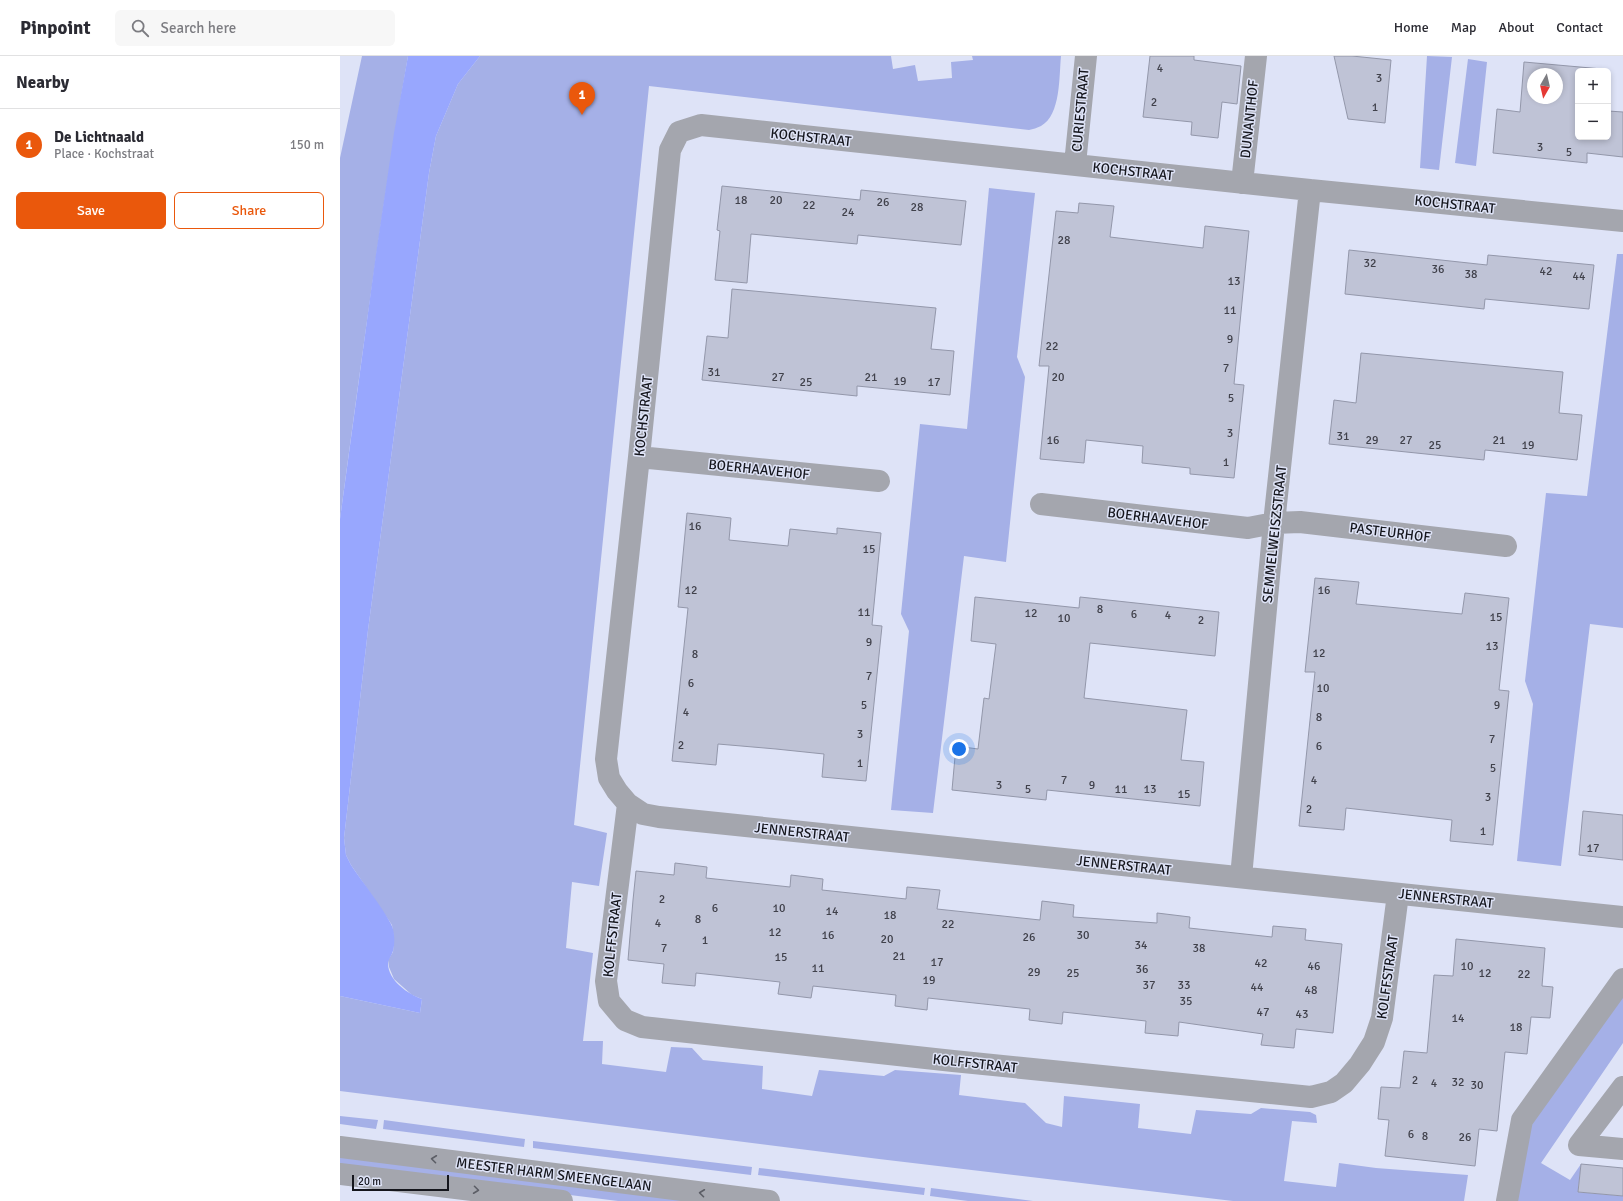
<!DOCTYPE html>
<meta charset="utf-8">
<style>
body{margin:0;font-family:Signika,sans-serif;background:#f7f7f7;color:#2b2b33}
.controls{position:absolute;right:12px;top:12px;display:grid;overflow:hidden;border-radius:6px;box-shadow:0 2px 6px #0003}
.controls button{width:36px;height:36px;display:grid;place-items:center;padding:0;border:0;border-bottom:1px solid #e1e1e2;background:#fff;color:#2b2b33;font:20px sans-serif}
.compass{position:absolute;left:1187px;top:12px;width:36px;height:36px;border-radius:50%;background:#fff;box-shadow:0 2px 6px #0003;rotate:188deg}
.scale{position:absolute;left:12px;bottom:10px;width:97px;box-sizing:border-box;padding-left:4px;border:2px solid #15161d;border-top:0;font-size:11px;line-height:14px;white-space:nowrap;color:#15161d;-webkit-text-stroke:3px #dee3f7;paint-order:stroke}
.you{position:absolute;left:619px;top:693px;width:14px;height:14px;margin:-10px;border:3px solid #fff;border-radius:50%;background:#1a73e8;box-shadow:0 0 0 6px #1a73e833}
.badge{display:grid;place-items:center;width:26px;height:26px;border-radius:50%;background:#ea580c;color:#fff;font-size:13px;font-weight:700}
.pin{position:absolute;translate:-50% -33px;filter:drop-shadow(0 1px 2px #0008)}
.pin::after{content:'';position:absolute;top:21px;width:14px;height:12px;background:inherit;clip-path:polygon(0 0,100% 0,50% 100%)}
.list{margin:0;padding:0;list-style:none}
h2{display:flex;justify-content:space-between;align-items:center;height:52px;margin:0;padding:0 16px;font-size:17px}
h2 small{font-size:13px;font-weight:400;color:#7c7c81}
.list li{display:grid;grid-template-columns:26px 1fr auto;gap:12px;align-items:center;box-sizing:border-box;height:72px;padding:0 16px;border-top:1px solid #e1e1e2}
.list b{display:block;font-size:15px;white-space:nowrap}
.list p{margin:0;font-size:13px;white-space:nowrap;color:#7c7c81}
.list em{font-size:13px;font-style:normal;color:#7c7c81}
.actions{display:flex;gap:8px;padding:12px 16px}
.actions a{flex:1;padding:9px 0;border:1px solid #ea580c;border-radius:6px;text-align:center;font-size:14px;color:#ea580c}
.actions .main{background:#ea580c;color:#fff}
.icon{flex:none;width:22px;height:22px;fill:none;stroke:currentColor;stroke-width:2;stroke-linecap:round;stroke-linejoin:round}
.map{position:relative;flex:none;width:1283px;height:1145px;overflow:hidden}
header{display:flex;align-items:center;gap:24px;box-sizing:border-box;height:56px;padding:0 20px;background:#fff;border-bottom:1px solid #e1e1e2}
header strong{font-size:19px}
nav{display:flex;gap:22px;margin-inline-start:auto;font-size:14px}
.search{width:280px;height:36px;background:#f7f7f7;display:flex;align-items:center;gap:10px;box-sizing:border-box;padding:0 14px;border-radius:6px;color:#7c7c81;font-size:15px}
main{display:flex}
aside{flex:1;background:#fff}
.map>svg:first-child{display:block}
.green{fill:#a5b0e7}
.water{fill:#98a7fe}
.building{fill:#bfc3d6;stroke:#9397aa;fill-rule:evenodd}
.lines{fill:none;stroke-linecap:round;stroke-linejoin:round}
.minor{stroke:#a4a6ae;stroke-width:22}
.oneway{stroke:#5c5e66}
.labels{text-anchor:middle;stroke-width:3;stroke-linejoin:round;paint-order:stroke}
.number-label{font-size:12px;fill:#40414b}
.street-label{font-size:14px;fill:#15161d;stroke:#dee3f7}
</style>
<header>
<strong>Pinpoint</strong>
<div class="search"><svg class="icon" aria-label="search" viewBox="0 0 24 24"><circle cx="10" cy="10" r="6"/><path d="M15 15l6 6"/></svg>Search here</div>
<nav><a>Home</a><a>Map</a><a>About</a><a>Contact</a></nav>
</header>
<main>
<aside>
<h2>Nearby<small></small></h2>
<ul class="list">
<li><span class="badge">1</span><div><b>De Lichtnaald</b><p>Place · Kochstraat</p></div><em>150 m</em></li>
</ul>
<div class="actions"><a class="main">Save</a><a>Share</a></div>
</aside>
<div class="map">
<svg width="1283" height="1145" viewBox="0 0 1283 1145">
<rect width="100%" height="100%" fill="#dee3f7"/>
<path class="green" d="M22,0h46c-27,154 -47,308 -68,463v-361z
M140,0h411l2,13 22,-4 3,16 34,-3 -1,-16 22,-2 -1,-4h89c-2,20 0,59 -20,70 -4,2 -8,3 -12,4l-380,-44 -75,739 33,8 -8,53 -27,-4 -6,66 27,5 -10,88h20l-1,23 64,8 5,-25 21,1 11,12 60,6 -1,23 50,7 7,-26 65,6 11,-6 66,5 -2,20 66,8 21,20 16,4 2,-31 76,8 -2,24 53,6 5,-24 55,4 10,-6 49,4 6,3 1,8 -25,-2 -8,60 52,6 3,-24 37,5 92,7 -4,26h-231l-354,-42 -539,-68v-95l80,17 2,-14 -10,-4 -18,-16 -5,-12 -1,-7 5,-8 1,-12 -2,-15 -41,-60 -5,-10 -2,-17 24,-208 61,-457 7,-37 22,-52z
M1087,0l25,1 -13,113 -19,-2z
M1128,3l19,3 -11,104 -21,-3z
M649,132l46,5 -18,164 8,20 -19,185 -42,-6 -31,257 -42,-3 18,-179 -8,-17 19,-190 47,5z
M1277,198h6v374l-33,-4 -29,242 -44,-5 16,-157 -8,-23 21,-188 41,3z
M1283,938v49l-82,120 29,17 11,-16 -3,28 45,4v5h-109l17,-82z
M0,1060l38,4 -2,9 -36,-5z
M44,1064l141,19 -1,8 -141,-18z
M193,1085l219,26 -1,8 -218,-27z
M0,1101l350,44h-72l-278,-35z
M419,1112l166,20 -1,7 -166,-20z
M591,1132l102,13h-65l-38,-5z"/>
<path class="water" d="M68,0h72l-22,28 -22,52 -7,37 -61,457 -24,208 2,17 5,10c12,18 30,40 40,59 4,7 4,20 2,27 -1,4 -4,7 -5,11 -1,18 20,32 34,37l-2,14 -80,-17v-477l36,-265 18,-121z"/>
<path class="building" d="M810,0h44v4l47,6 -4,38 -15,-2 -4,36 -27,-3 1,-13 -49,-5z
M994,0h18l39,4 -6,63 -37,-4z
M1184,6l78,7 3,1 -27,1v66h30v-26l15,1v45l-36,-4v10l-94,-10 4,-44 23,3zM1193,18h24v24h-24z
M382,130l138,14 1,-10 105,11 -5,44 -103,-10 -1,9 -106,-10 -4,49 -32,-3 5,-49 -3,-1z
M739,147l35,3 -4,31 93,11 2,-22 44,5 -15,153 10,1 -10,93 -44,-4v-6l-48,-5 1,-17 -57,-6 -2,23 -44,-4 9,-93h-10l17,-155 22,2z
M1009,194l138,15 1,-10 106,10 -5,44 -104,-10 -1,10 -139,-15z
M392,233l204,19 -5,41 23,2 -4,44 -93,-9v10l-155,-16 5,-44 21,2z
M1021,297l202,19 -4,41 23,2 -5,45 -92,-10 -1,10 -155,-16 5,-44 22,3z
M347,457l44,5 -2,22 59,6 2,-17 47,5v-6l44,5 -9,92 10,1 -16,155 -44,-4 2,-23 -48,-5 -58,-5 -2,21 -44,-4 16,-153 -10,-1z
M975,522l44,4 -3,22 106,10 3,-21 44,5 -10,92 10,1 -16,154 -43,-4 2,-21 -106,-12 -2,22 -45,-4 16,-154h-10z
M635,541l104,11 1,-11 139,15 -4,44 -125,-13 -6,55 103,12 -6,50 23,2 -4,44 -153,-16 -1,10 -94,-10 4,-44 22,3 6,-51 5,1 7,-55 -25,-3z
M1243,755l40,4v45l-44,-5z
M335,807l32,4 -1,11 84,9 1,-12 32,4 -1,11 84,9 1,-12 33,3 -3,19 103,11 2,-19 32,4 -1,12 84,6v-10l33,4 -1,11 83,9 1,-11 33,3 -1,11 37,4 -9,89 -37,-4 -2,19 -33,-3 2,-11 -84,-12 -1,14 -33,-3 1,-12 -83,-9 -1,12 -33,-4 1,-11 -102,-11 -1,12 -32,-4 1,-11 -83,-9 -2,12 -33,-4 2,-12 -84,-9 -1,13 -33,-3 2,-19 -36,-4 5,-60 3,-29 38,4z
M1116,883l89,9 -3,38 11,1 -3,31 -19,-1 -4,37 -22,-2 -8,79 -18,-2 -4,37 -90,-10 4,-36 -11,-1 3,-32 19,1 4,-37 23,2 7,-78 19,1z
M1241,1108l42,4v28l-45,-4z"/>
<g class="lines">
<path class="minor" d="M735,108l11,-108
M902,127l14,-127
M1283,165l-313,-31 -609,-65 -22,7 -9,18 -31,307 -33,302 3,19 8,13 11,13 15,10 16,3 964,100
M299,401l240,24
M701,448l207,24 26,-5 26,-1 206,24
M288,748l-22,177 3,20 16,19 17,7 311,34 358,36 20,-5 13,-9 16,-19 14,-22 8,-24 16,-124
M901,821l33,-354 36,-333
M1283,1031l-44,58 44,4
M0,1091l429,54
M0,1118l222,27
M1167,1145l15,-81 101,-141"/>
</g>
<defs><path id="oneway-chevron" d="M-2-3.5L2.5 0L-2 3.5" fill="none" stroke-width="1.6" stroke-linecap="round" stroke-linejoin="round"/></defs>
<g class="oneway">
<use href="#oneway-chevron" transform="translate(94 1103) rotate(-173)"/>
<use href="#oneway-chevron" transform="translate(136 1134) rotate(7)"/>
<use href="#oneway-chevron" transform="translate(362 1137) rotate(-173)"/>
</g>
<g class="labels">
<g class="number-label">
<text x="820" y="16">4</text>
<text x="1039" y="26">3</text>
<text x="814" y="50">2</text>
<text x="1035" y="55">1</text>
<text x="1200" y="95">3</text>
<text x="1229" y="100">5</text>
<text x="401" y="148">18</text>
<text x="436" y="148">20</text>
<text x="543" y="150">26</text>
<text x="469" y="153">22</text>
<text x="577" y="155">28</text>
<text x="508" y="160">24</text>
<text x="724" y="188">28</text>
<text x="1030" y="211">32</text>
<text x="1098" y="217">36</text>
<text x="1206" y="219">42</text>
<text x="1131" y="222">38</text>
<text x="1239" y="224">44</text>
<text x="894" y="229">13</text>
<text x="890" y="258">11</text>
<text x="890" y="287">9</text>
<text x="712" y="294">22</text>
<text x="886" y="316">7</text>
<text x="374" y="320">31</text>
<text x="438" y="325">27</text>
<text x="531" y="325">21</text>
<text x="718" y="325">20</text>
<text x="560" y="329">19</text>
<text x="466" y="330">25</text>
<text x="594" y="330">17</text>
<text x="891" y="346">5</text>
<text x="890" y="381">3</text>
<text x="1003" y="384">31</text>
<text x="713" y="388">16</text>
<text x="1032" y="388">29</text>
<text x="1066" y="388">27</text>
<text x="1159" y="388">21</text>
<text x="1095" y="393">25</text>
<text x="1188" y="393">19</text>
<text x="886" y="410">1</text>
<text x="355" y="474">16</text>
<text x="529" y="497">15</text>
<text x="351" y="538">12</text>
<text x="984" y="538">16</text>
<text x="760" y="557">8</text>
<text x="524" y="560">11</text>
<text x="691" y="561">12</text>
<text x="794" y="562">6</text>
<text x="828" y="563">4</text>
<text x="1156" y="565">15</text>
<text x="724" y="566">10</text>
<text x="861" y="568">2</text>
<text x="529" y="590">9</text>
<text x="1152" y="594">13</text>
<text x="979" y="601">12</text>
<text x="355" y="602">8</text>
<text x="529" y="624">7</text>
<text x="351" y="631">6</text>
<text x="983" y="636">10</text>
<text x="524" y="653">5</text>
<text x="1157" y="653">9</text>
<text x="346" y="660">4</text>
<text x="979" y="665">8</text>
<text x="520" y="682">3</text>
<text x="1152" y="687">7</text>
<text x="341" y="693">2</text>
<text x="979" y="694">6</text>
<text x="520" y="711">1</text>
<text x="1153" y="716">5</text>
<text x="724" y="728">7</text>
<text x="974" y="728">4</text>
<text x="659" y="733">3</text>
<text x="752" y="733">9</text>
<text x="688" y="737">5</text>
<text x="781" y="737">11</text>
<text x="810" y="737">13</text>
<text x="844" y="742">15</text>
<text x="1148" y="745">3</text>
<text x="969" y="757">2</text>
<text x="1143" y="779">1</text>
<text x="1253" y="796">17</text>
<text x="322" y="847">2</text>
<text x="375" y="856">6</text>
<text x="439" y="856">10</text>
<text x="492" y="859">14</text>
<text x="550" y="863">18</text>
<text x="358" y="867">8</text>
<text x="318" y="871">4</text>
<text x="608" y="872">22</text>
<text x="435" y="880">12</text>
<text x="488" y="883">16</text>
<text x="743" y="883">30</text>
<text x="689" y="885">26</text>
<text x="547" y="887">20</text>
<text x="365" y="888">1</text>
<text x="801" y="893">34</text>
<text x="324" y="896">7</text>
<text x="859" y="896">38</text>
<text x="559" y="904">21</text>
<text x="441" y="905">15</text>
<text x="597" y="910">17</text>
<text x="921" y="911">42</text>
<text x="974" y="914">46</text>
<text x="1127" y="914">10</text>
<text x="478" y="916">11</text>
<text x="802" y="917">36</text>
<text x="694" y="920">29</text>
<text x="733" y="921">25</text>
<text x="1145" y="921">12</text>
<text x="1184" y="922">22</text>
<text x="589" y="928">19</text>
<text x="809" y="933">37</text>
<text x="844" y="933">33</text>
<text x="917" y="935">44</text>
<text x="971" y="938">48</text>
<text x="846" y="949">35</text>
<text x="923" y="960">47</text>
<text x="962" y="962">43</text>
<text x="1118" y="966">14</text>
<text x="1176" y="975">18</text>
<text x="1075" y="1028">2</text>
<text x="1118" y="1030">32</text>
<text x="1094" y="1031">4</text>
<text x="1137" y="1033">30</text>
<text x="1071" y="1082">6</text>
<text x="1085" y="1084">8</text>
<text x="1125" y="1085">26</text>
</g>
<g class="street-label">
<text transform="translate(740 54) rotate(-85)" y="5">CURIESTRAAT</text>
<text transform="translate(909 63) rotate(-84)" y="5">DUNANTHOF</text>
<text transform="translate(471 81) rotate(6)" y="5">KOCHSTRAAT</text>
<text transform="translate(793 115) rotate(6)" y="5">KOCHSTRAAT</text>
<text transform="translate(1115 148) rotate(6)" y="5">KOCHSTRAAT</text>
<text transform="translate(303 360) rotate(-84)" y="5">KOCHSTRAAT</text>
<text transform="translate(419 413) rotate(6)" y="5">BOERHAAVEHOF</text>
<text transform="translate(818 462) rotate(7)" y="5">BOERHAAVEHOF</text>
<text transform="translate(1050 476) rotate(7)" y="5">PASTEURHOF</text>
<text transform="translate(934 478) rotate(-84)" y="5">SEMMELWEISZSTRAAT</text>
<text transform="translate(462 776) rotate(6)" y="5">JENNERSTRAAT</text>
<text transform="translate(784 809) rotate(6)" y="5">JENNERSTRAAT</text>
<text transform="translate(1106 842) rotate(6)" y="5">JENNERSTRAAT</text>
<text transform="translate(272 879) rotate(-84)" y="5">KOLFFSTRAAT</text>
<text transform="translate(1047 921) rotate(-82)" y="5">KOLFFSTRAAT</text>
<text transform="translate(635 1007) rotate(6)" y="5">KOLFFSTRAAT</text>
<text transform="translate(214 1118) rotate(7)" y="5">MEESTER HARM SMEENGELAAN</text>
</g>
</g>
</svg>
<div class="controls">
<button>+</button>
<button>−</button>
</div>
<svg class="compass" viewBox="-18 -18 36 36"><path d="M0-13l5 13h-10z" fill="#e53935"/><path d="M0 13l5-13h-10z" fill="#7c7c81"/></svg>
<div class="scale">20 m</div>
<div class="you"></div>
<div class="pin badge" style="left:242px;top:59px">1</div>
</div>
</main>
